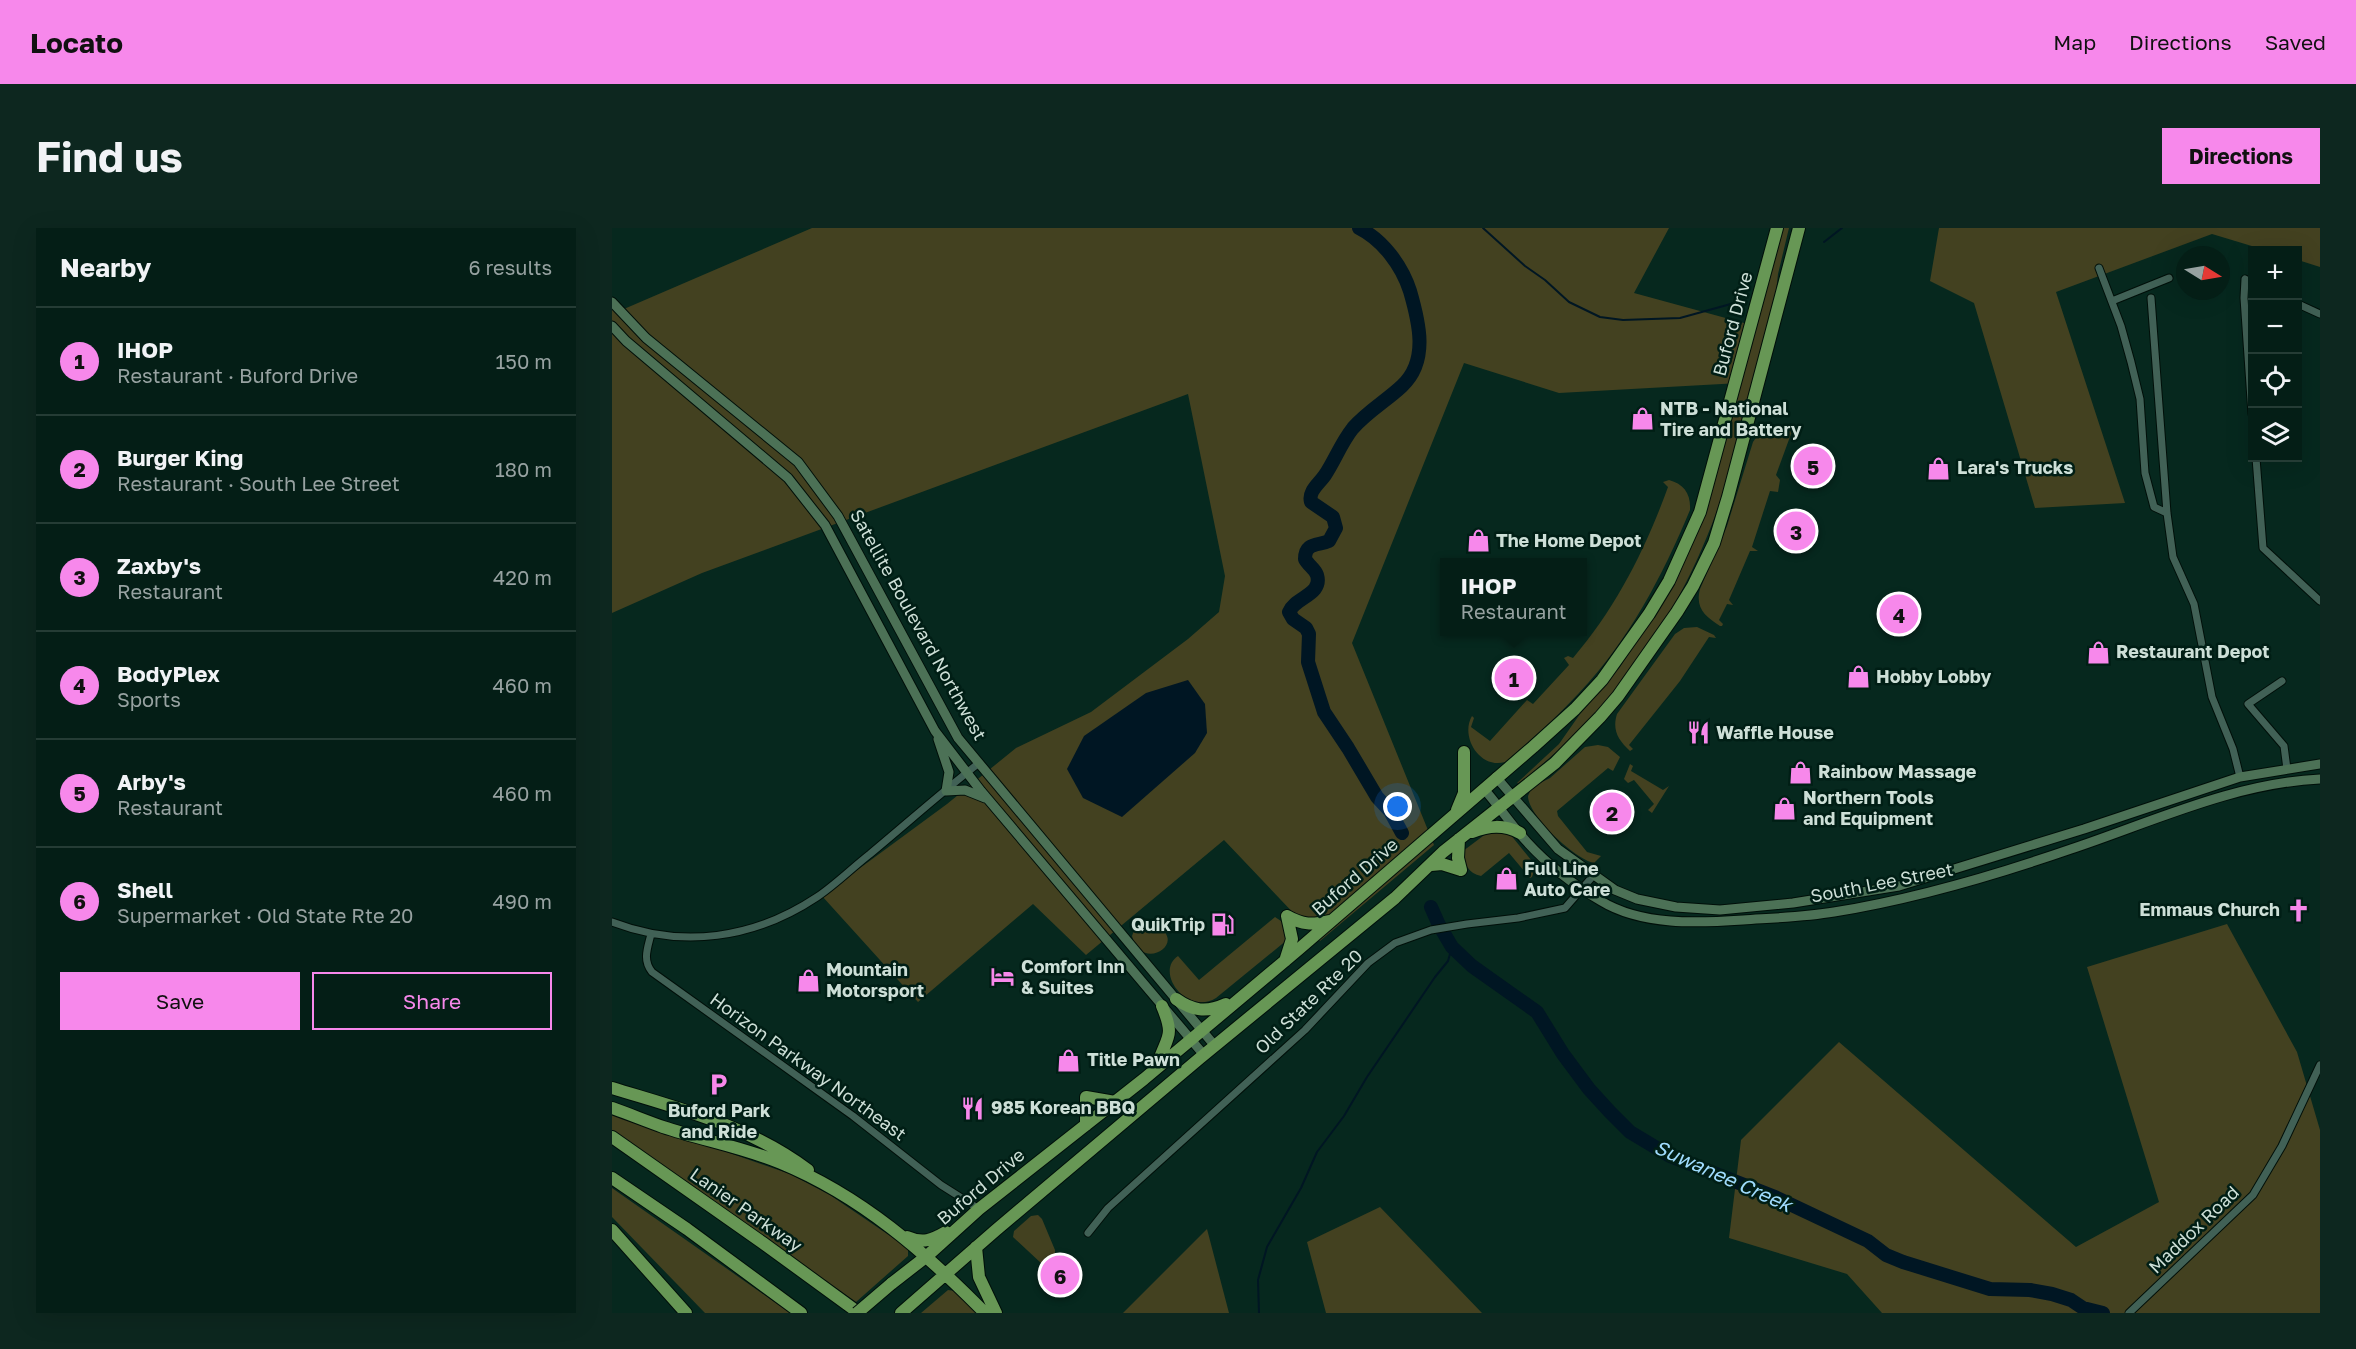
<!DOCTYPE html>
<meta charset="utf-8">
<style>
body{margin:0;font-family:"Golos Text",sans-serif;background:#0d271f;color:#f1f3f6}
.controls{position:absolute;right:18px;top:18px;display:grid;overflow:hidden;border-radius:0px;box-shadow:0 6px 24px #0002}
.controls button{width:54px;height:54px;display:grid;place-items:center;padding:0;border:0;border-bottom:2px solid #253c35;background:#041e16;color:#f1f3f6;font:30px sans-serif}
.compass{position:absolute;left:1564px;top:18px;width:54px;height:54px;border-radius:50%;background:#041e16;box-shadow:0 6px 24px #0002;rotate:101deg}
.you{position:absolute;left:786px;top:579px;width:21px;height:21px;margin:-15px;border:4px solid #fff;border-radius:50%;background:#1a73e8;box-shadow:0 0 0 9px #1a73e833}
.badge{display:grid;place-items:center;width:39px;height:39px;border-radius:50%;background:#f788eb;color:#111;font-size:20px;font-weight:700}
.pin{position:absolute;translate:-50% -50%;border:3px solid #fff;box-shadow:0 2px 6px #0006}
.popup{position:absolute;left:828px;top:330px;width:147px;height:78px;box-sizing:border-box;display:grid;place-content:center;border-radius:0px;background:#041e16;filter:drop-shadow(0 2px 4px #0005);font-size:20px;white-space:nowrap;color:#97a2a1}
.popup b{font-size:22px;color:#f1f3f6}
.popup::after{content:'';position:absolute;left:50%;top:100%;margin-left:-12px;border:12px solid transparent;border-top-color:#041e16}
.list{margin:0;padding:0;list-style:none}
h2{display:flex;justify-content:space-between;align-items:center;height:78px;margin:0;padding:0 24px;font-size:26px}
h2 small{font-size:20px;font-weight:400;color:#97a2a1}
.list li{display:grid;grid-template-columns:39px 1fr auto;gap:18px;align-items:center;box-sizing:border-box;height:108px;padding:0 24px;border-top:2px solid #253c35}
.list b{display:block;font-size:22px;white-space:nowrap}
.list p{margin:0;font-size:20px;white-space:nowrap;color:#97a2a1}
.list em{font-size:20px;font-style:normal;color:#97a2a1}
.actions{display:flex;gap:12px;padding:18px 24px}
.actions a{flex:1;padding:14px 0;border:2px solid #f788eb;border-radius:0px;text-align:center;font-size:21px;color:#f788eb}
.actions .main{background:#f788eb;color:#111}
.icon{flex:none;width:33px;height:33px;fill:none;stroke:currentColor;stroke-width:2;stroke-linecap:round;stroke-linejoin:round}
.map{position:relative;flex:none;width:1708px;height:1085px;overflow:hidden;border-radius:0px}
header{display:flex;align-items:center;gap:36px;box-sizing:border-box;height:84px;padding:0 30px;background:#f788eb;color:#111}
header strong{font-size:28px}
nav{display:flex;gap:33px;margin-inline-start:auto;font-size:21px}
.intro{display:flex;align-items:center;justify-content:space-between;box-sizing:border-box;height:144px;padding:0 36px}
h1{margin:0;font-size:42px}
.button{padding:15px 27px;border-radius:0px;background:#f788eb;color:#111;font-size:21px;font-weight:700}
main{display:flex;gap:36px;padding:0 36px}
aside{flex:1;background:#041e16;border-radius:0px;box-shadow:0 6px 24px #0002}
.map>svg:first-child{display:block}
.green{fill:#434120}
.water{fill:#001623}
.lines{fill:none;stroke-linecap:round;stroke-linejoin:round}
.stream{stroke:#001623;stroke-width:2}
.river{stroke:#001623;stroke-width:14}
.street-casing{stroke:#000f09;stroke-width:9}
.secondary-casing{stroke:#000f09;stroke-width:11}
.highway-casing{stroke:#000f09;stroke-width:14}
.street{stroke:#416156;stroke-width:7}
.secondary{stroke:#4c7156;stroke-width:9}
.highway{stroke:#679755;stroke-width:12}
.highway-bridge-casing{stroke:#000f09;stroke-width:14;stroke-linecap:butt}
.highway-bridge{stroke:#679755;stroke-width:12}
.labels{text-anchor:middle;stroke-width:5;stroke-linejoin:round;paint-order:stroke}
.street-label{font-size:18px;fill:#cddfd7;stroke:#001e15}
.poi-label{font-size:18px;font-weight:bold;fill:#cddfd7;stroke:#001e15;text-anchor:start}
.water-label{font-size:20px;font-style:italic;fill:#9fdbfd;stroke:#001e15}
</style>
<header>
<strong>Locato</strong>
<nav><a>Map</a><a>Directions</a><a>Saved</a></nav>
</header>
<div class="intro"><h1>Find us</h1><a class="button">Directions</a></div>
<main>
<aside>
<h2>Nearby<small>6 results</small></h2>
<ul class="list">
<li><span class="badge">1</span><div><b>IHOP</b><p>Restaurant · Buford Drive</p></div><em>150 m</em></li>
<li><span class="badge">2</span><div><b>Burger King</b><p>Restaurant · South Lee Street</p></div><em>180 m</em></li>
<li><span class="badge">3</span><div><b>Zaxby's</b><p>Restaurant</p></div><em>420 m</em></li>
<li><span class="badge">4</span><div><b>BodyPlex</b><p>Sports</p></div><em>460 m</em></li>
<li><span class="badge">5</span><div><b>Arby's</b><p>Restaurant</p></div><em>460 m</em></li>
<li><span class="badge">6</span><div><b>Shell</b><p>Supermarket · Old State Rte 20</p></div><em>490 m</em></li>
</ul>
<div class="actions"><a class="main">Save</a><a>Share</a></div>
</aside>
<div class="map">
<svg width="1708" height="1085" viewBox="0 0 1708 1085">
<rect width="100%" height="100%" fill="#06281e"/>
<path class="green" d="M200,0h857l-35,65 121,33 26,-98h8l-11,46 -2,18c-14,54 -27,108 -43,162 -6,24 -12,47 -21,70 -26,67 -64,132 -112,186 -25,27 -53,50 -81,74l-2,-1 42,-39 21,-30 40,-47 41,-63 79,-221 -181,10 -95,-30 -112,280 82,202 -114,96 -96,-101 -138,115 -53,-51 -115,98 -96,-106 125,-92 69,-56 75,-36 97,-73 31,-27 6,-36 -37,-182 -486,179 -90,40v-314l5,13z
M1327,0h381v39l-22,-7v-10h-33l-53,-16 -156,58 69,211 -90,5 -61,-205 -44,-22z
M1169,200l14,4 3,2h-7l-15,41 4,5 -2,12 -8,-1 -18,56 6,4h-8l-21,49 4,5 -6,-1 -8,16 4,4 -1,2h-2c-15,-10 -25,-18 -20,-37l27,-63 26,-84c7,-11 16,-15 28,-14z
M1057,252c15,4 22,14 21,30 -28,67 -61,130 -111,183 -23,25 -48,47 -74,69 -26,7 -45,-26 -33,-46l2,2 -3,9 19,14 37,-41 6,4 36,-39 -5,-7 4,-2 5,2c43,-50 73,-110 95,-171l-5,-5z
M1085,399l17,8 2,3 -7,-1 -29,44 -51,64 4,4 -3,2c-12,-11 -18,-21 -13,-37l58,-80 9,-6z
M986,517l10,2 12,10 -7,14 -5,-3 -51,43 1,5 29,36 14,4 -7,7c-19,-4 -66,-47 -66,-67l4,-9 18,-9 35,-31z
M1018,536l3,2 -2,5 32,19 6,-4 -17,27 -4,-3 6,-6 -20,-24 -6,3 -4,-4z
M882,603l16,3 26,32 -4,11 -2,1 -21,-25 -28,23c-12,-2 -18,-13 -18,-25l24,-18z
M663,689l9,6 3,17 -71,58c-29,18 -62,-26 -38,-42l21,24z
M540,692c5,4 11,9 14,14 10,16 -26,34 -34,2 3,-10 10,-16 20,-16z
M1615,696l70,128 23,78v183h-438l-35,-39 -118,-36 12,-98 98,-98 237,205 83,-45 -72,-235z
M0,884l178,62 40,21 72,49 6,5v7l-52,46 -244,-171z
M0,960l178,125h-85l-93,-96z
M768,979l102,106h-156l-19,-71z
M426,987l4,4 13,31v5l-9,9h-4l-29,-27 1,-6 17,-15z
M595,1001l22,84h-106z
M336,1062l7,1 23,22h-57z"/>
<path class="water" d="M576,452l17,24 2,29 -12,20 -73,64 -39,-19 -16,-29 17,-33 62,-43z"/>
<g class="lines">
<path class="stream" d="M871,0l42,38 20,14 24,22 31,15 23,3 57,-2 58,-16
M1212,14l18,-14
M647,1085l-1,-33 9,-33 34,-59 16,-36 27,-36 23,-39 68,-100 13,-16 4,-14"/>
<path class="river" d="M747,0c24,12 43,38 51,63 9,31 19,70 -8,95 -16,15 -34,25 -49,42 -12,15 -18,32 -28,47 -6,9 -17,16 -14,27l22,15 3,11 -7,13c-11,5 -24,1 -24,18 3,6 10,10 12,16 6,20 -22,22 -28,37l4,7 13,9 3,6 -1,28 16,50 24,36 29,49 13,14 12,22
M819,679l8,18 13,22 20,19 65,46 26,42 26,35 21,23 20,20 40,24 105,41 93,44 18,14 17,7 87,27 40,1 22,4 19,6 12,8 20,5"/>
<defs>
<path id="street" d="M1487,40l22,58 10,36 9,37 5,74 9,34 13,6
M1640,55l-7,-4 -1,19 8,116
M1539,70l16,215 6,44 21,47 18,93 21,52 7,28
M1500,73l57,-23
M1686,76l22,10
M1644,230l7,90 57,53
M1670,453l-34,23 36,42 3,23
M0,694c70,27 142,17 205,-25 18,-12 35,-29 53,-43 36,-30 72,-62 109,-91
M39,706c-3,13 -9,26 1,38l201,144 88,69 38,24
M476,1005l20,-25 197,-178 63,-67 27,-20 36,-13 36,-6 51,-6 47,-10 28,-32
M1517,1085l124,-118 29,-49 38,-81"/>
<path id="secondary" d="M0,74l34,36 152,124 40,54 120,222 257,308
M0,98l14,15 162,137 37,47 110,206 46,60 223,264
M326,511l11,33 -3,19 19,-1 20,8
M884,549l62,72 57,41 22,9 39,8 44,3 73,-7 106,-17 185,-57 156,-52 80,-13
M872,561c15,17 27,36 43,53 21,23 47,43 74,59 41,25 97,22 142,19 30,-2 61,-3 91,-8 81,-13 159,-36 237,-63 81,-27 163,-66 249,-70"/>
<path id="highway" d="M845,582l7,-17v-41
M860,604c17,-6 31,-8 48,1
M847,611l-1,19 3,12
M819,637l11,-1 19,6
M675,688c16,9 25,9 42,5
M673,733l7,-22 -5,-23
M564,771c17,12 30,14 50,5
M545,838c9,-30 19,-27 5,-60
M0,860c68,21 138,38 196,82
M0,880c17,6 34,13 51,19 39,13 80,20 118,36 80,33 144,89 204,150
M474,897v-28l29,5
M0,909l151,106 96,70
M0,950l75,51 114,84
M0,1002l74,83
M295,1009c16,7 25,3 39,-5
M364,1019l3,30 17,36
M279,1056l36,-28 52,-47 165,-130 155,-130 234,-202 42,-38 27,-29 47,-66 20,-33 31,-69 77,-284
M289,1085l95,-83 204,-172 195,-160 48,-46 112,-89 45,-46 18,-21 59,-84 16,-26 21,-43 14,-46 71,-269"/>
</defs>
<use href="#street" class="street-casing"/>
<use href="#secondary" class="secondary-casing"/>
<use href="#highway" class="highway-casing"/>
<use href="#street" class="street"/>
<use href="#secondary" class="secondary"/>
<use href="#highway" class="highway"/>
<defs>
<path id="highway-bridge" d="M245,1085l34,-29"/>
</defs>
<use href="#highway-bridge" class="highway-bridge-casing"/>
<use href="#highway-bridge" class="highway-bridge"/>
</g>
<defs>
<symbol id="shop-bare" viewBox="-9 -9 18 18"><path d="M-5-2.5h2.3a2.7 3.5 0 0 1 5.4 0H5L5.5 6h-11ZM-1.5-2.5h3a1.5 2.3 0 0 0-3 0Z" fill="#f788eb" stroke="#001e15" stroke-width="2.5" paint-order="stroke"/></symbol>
<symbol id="restaurant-bare" viewBox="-9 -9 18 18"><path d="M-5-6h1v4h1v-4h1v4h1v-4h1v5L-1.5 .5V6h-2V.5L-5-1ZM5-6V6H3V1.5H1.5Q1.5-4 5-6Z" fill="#f788eb" stroke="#001e15" stroke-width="2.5" paint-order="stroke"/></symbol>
<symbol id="church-bare" viewBox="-9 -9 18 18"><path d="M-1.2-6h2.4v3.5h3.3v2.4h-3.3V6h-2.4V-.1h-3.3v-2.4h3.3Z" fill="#f788eb" stroke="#001e15" stroke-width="2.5" paint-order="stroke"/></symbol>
<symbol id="fuel-bare" viewBox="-9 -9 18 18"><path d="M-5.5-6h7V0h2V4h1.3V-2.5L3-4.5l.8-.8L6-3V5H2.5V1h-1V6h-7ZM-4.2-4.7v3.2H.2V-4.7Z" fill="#f788eb" stroke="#001e15" stroke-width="2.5" paint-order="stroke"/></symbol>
<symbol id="hotel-bare" viewBox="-9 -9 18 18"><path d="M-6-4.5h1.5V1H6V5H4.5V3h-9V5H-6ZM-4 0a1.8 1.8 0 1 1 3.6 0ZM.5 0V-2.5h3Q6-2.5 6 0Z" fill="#f788eb" stroke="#001e15" stroke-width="2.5" paint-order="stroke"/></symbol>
<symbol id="parking-bare" viewBox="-9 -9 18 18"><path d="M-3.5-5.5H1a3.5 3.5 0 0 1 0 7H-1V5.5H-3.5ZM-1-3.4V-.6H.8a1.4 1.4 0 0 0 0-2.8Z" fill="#f788eb" stroke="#001e15" stroke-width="2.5" paint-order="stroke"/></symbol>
</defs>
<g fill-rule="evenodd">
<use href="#shop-bare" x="1014" y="174" width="33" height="33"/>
<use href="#shop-bare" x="1310" y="224" width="33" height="33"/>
<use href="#shop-bare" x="850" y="296" width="33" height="33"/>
<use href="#shop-bare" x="1470" y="408" width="33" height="33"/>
<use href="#shop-bare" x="1230" y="432" width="33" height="33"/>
<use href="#restaurant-bare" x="1070" y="488" width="33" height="33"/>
<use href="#shop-bare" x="1172" y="528" width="33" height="33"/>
<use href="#shop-bare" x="1156" y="564" width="33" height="33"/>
<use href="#shop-bare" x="878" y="634" width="33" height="33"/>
<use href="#church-bare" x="1670" y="666" width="33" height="33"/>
<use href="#fuel-bare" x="594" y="680" width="33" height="33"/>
<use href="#hotel-bare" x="374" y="732" width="33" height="33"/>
<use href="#shop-bare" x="180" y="736" width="33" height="33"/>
<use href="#shop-bare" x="440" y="816" width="33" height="33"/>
<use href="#parking-bare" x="90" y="840" width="33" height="33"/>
<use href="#restaurant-bare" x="344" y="864" width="33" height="33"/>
</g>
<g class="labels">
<g class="street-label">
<text transform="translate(1121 96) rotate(-75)" y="6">Buford Drive</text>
<text transform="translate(306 397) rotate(61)" y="6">Satellite Boulevard Northwest</text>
<text transform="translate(743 649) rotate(-41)" y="6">Buford Drive</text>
<text transform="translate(1270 655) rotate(-11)" y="6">South Lee Street</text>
<text transform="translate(697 774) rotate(-44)" y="6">Old State Rte 20</text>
<text transform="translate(196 839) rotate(36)" y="6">Horizon Parkway Northeast</text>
<text transform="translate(369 959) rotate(-40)" y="6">Buford Drive</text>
<text transform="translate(134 982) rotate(35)" y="6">Lanier Parkway</text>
<text transform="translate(1582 1002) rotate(-44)" y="6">Maddox Road</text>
</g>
<g class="poi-label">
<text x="1048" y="187">NTB - National<tspan x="1048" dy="21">Tire and Battery</tspan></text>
<text x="1345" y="246">Lara's Trucks</text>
<text x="884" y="319">The Home Depot</text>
<text x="1504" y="430">Restaurant Depot</text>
<text x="1264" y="455">Hobby Lobby</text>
<text x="1104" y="511">Waffle House</text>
<text x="1206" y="550">Rainbow Massage</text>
<text x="1191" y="576">Northern Tools<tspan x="1191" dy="21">and Equipment</tspan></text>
<text x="912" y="647">Full Line<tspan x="912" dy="21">Auto Care</tspan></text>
<text x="1668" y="688" text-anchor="end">Emmaus Church</text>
<text x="593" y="703" text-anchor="end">QuikTrip</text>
<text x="409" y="745">Comfort Inn<tspan x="409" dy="21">&amp; Suites</tspan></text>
<text x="214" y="748">Mountain<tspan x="214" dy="21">Motorsport</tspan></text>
<text x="475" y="838">Title Pawn</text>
<text x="379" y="886">985 Korean BBQ</text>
<text x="107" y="889" text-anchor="middle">Buford Park<tspan x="107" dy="21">and Ride</tspan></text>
</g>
<g class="water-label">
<text transform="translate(1111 948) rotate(24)" y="7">Suwanee Creek</text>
</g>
</g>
</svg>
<div class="controls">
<button>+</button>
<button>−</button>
<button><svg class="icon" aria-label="locate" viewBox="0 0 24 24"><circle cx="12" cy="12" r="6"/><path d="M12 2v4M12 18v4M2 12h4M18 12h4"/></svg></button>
<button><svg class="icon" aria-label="layers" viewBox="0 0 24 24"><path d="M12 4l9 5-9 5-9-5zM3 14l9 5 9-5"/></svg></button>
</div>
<svg class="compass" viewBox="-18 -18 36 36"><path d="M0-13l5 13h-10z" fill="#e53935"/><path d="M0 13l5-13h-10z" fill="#97a2a1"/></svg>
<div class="you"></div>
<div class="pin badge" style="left:902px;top:450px">1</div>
<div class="popup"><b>IHOP</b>Restaurant</div>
<div class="pin badge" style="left:1000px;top:584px">2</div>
<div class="pin badge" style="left:1184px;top:303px">3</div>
<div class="pin badge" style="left:1287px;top:386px">4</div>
<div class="pin badge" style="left:1201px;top:238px">5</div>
<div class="pin badge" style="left:448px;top:1047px">6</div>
</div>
</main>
